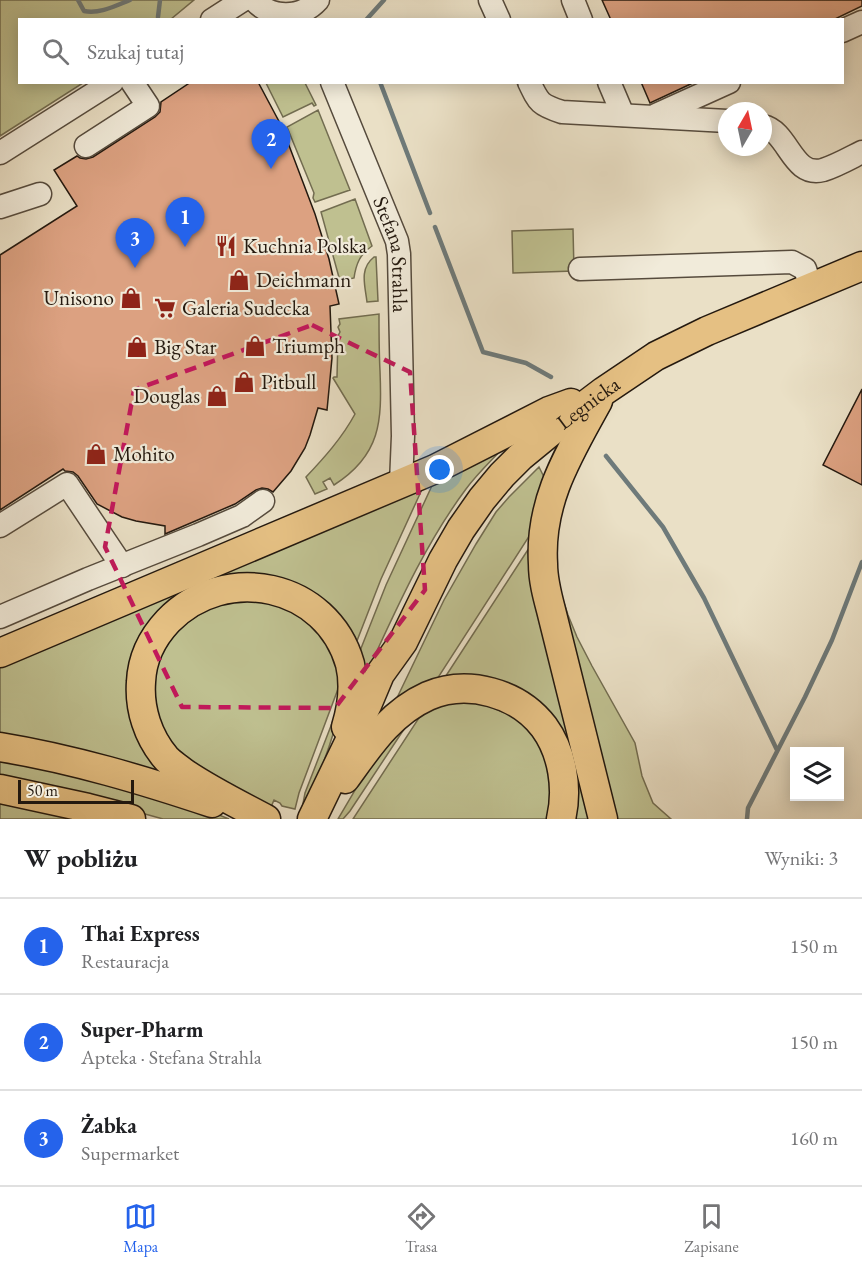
<!DOCTYPE html>
<html lang="pl">
<meta charset="utf-8">
<style>
body{margin:0;font-family:"EB Garamond",serif;background:#f6f6f6;color:#202124}
.controls{position:absolute;right:18px;bottom:18px;display:grid;overflow:hidden;border-radius:0px;box-shadow:0 3px 15px #0003}
.controls button{width:54px;height:54px;display:grid;place-items:center;padding:0;border:0;border-bottom:2px solid #e0e0e0;background:#fff;color:#202124;font:30px sans-serif}
.compass{position:absolute;left:718px;top:102px;width:54px;height:54px;border-radius:50%;background:#fff;box-shadow:0 3px 15px #0003;rotate:9deg}
.scale{position:absolute;left:18px;bottom:15px;width:116px;box-sizing:border-box;padding-left:6px;border:3px solid #24190f;border-top:0;font-size:16px;line-height:21px;white-space:nowrap;color:#24190f;-webkit-text-stroke:4px #f1ebda;paint-order:stroke}
.you{position:absolute;left:440px;top:470px;width:21px;height:21px;margin:-15px;border:4px solid #fff;border-radius:50%;background:#1a73e8;box-shadow:0 0 0 9px #1a73e833}
.badge{display:grid;place-items:center;width:39px;height:39px;border-radius:50%;background:#2563eb;color:#fff;font-size:20px;font-weight:700}
.pin{position:absolute;translate:-50% -50px;filter:drop-shadow(0 2px 3px #0008)}
.pin::after{content:'';position:absolute;top:32px;width:21px;height:18px;background:inherit;clip-path:polygon(0 0,100% 0,50% 100%)}
.list{margin:0;padding:0;list-style:none}
h2{display:flex;justify-content:space-between;align-items:center;height:78px;margin:0;padding:0 24px;font-size:26px}
h2 small{font-size:20px;font-weight:400;color:#757577}
.list li{display:grid;grid-template-columns:39px 1fr auto;gap:18px;align-items:center;box-sizing:border-box;height:96px;padding:0 24px;border-top:2px solid #e0e0e0}
.list b{display:block;font-size:22px;white-space:nowrap}
.list p{margin:0;font-size:20px;white-space:nowrap;color:#757577}
.list em{font-size:20px;font-style:normal;color:#757577}
.icon{flex:none;width:33px;height:33px;fill:none;stroke:currentColor;stroke-width:2;stroke-linecap:round;stroke-linejoin:round}
.map{position:relative;flex:none;width:862px;height:819px;overflow:hidden}
.search{position:absolute;background:#fff;box-shadow:0 3px 15px #0003;left:18px;right:18px;top:18px;height:66px;display:flex;align-items:center;gap:15px;box-sizing:border-box;padding:0 21px;border-radius:0px;color:#757577;font-size:22px}
.sheet{height:366px;background:#fff}
nav{display:flex;justify-content:space-around;align-items:center;box-sizing:border-box;height:84px;border-top:2px solid #e0e0e0;background:#fff;font-size:16px;color:#757577}
nav a{display:grid;justify-items:center;gap:3px}
nav .on{color:#2563eb}
.map>svg:first-child{display:block}
.green{fill:#bfc090;stroke:#726c50;stroke-width:1.5}
.lines{fill:none;stroke-linecap:round;stroke-linejoin:round}
.stream{stroke:#6e7a7a;stroke-width:4.5}
.building{fill:#dca181;stroke:#24190f;stroke-width:1.5}
.minor-casing{stroke:#564b3d;stroke-width:25}
.major-casing{stroke:#24190f;stroke-width:31}
.minor{stroke:#f1ebda;stroke-width:22}
.major{stroke:#e5c083;stroke-width:28}
.marked{fill:none;stroke:#c2185b;stroke-width:4.5;stroke-dasharray:12 8;stroke-linejoin:round}
.labels{text-anchor:middle;stroke-width:4.5;stroke-linejoin:round;paint-order:stroke}
.poi-label{font-size:21px;fill:#24190f;stroke:#f1ebda;text-anchor:start}
.street-label{font-size:21px;fill:#24190f;stroke:#f1ebda}
</style>
<div class="map">
<svg width="862" height="819" viewBox="0 0 862 819">
<rect width="100%" height="100%" fill="#eae0c6"/>
<filter id="stains"><feTurbulence type="fractalNoise" baseFrequency=".00333" numOctaves="4"/><feColorMatrix values="0 0 0 0 .2 0 0 0 0 .09 0 0 0 0 .02 0 0 0 .5 -.17"/></filter>
<radialGradient id="worn" r=".72"><stop offset=".6" stop-color="#630" stop-opacity="0"/><stop offset="1" stop-color="#630" stop-opacity=".3"/></radialGradient>
<path class="green" d="M0,0h194l-23,19 -151,1v62l63,1 -83,53z
M266,83h39l11,22 -2,1 -2,-3 -29,14z
M318,110l32,80 -35,12 -2,-4 1,-5 -27,-66z
M355,199l17,47c-12,8 -16,18 -18,32l-14,3 -19,-69z
M573,229l1,42 -61,2 -1,-42z
M374,257h2l2,44 -11,1c-2,-17 -8,-33 7,-45z
M379,314c0,19 0,38 1,57 2,50 1,84 -46,114l-4,-7 -7,4 4,7 -12,5 -9,-17c18,-19 36,-39 49,-63l-22,-36 1,-1h3l1,-41 2,-4 -2,-5 2,-3 -1,-5z
M588,438v11l-24,41 -7,21 -2,15 1,8v33l3,21 9,27 9,22 15,29 43,77 7,33 11,27 18,16h-60c-12,-47 -24,-94 -36,-141 -14,-54 -34,-110 -21,-166 6,-27 19,-51 34,-74z
M503,448c-13,14 -26,26 -37,41 -44,59 -73,128 -104,194l-6,-22 30,-76 50,-108z
M539,467l7,14 -9,43 -105,163 -37,15 49,-102 32,-56 20,-32 13,-15z
M424,485l-43,94 -28,72 -101,-72 -114,77 38,120 -176,-38v-77z
M533,542l63,277h-28l-12,-84 -116,-50z
M251,594l60,22 33,57 -45,120 -4,16 -13,-3 -2,-3 -6,-3 -3,7 -61,-24 -50,-45 -10,-69 35,-54z
M346,687c-10,42 -25,88 -45,127l4,-21z
M439,700l67,6 43,46 4,67h-200l75,-115z
M414,714l-64,97 -7,8h-5l36,-61z
M0,757l214,56 15,6h-66l-72,-20 -91,-20z
M0,798l94,21h-94z"/>
<g class="lines">
<path class="stream" d="M78,0l6,11c16,3 31,-5 46,-11
M158,17l2,-17
M366,20l18,-20
M380,82l50,131
M435,227l48,125 43,11 25,14
M606,456l57,71 41,71 73,152
M747,819l1,-11 57,-111 27,-57 30,-78"/>
</g>
<path class="building" d="M602,0h260v6l-29,14h-222z
M191,82h67l24,45 33,87 14,45 10,45 -9,2 2,52 -5,52 -9,-2 -8,27 -5,13 -14,23 -18,21 -5,-3 -6,-1 -6,2 -21,14 -70,30v-8l-29,-5 -14,-4 -25,-13 -19,-28 -5,-4 -8,-1 -2,-2 -63,41v-255l77,-49 -23,-36 23,-14 3,2 6,1 7,-2 62,-40 5,-5 1,-10z
M641,82h54l-45,21z
M862,389v96l-39,-20z"/>
<g class="lines">
<defs>
<g id="minor">
<path d="M254,0c17,19 47,19 64,0"/>
<path d="M490,0l9,20"/>
<path d="M573,0l8,20"/>
<path d="M212,20l31,-20"/>
<path d="M842,31l20,-9"/>
<path id="s1" d="M332,82l65,159 2,13 4,182 -2,47"/>
<path d="M529,82c10,21 11,23 33,30l165,9"/>
<path d="M609,82l14,33"/>
<path d="M656,115l73,-33"/>
<path d="M763,126c26,6 29,52 60,44 13,-4 27,-12 39,-18"/>
<path d="M86,146l62,-40 -16,-24"/>
<path d="M0,153l112,-71"/>
<path d="M0,207l40,-13"/>
<path d="M580,269l212,-7 13,7 6,18"/>
<path d="M0,526l67,-42 55,82"/>
<path d="M0,617l88,-38 110,-44 44,-19 21,-15"/>
</g>
<g id="major">
<path d="M598,401c-29,53 -59,100 -55,163 0,16 4,31 8,46l52,209"/>
<path d="M0,653l435,-184 114,-58 22,-8"/>
<path d="M0,747c73,12 143,33 212,56"/>
<path d="M345,779c24,-33 45,-66 83,-83 40,-17 90,-3 116,31 19,26 24,62 17,92"/>
<path d="M0,789l88,19 43,11"/>
<path d="M266,819c-28,-15 -57,-29 -83,-47 -6,-5 -13,-9 -17,-14 -18,-21 -27,-49 -25,-76 1,-23 11,-44 27,-61 57,-59 159,-38 182,43 5,21 2,43 -4,63"/>
<path id="s2" d="M312,819l55,-114 13,-31 23,-32 40,-82 18,-31 21,-30 20,-24 18,-18 39,-32 45,-34 52,-35 51,-25 155,-65"/>
</g>
</defs>
<use href="#minor" class="minor-casing"/>
<use href="#major" class="major-casing"/>
<use href="#minor" class="minor"/>
<use href="#major" class="major"/>
</g>
<path class="marked" d="M312,325l98,47 15,218 -90,118 -153,-1 -77,-160 29,-157z"/>
<defs>
<symbol id="restaurant-bare" viewBox="-9 -9 18 18"><path d="M-5-6h1v4h1v-4h1v4h1v-4h1v5L-1.5 .5V6h-2V.5L-5-1ZM5-6V6H3V1.5H1.5Q1.5-4 5-6Z" fill="#8f2418" stroke="#f1ebda" stroke-width="2.5" paint-order="stroke"/></symbol>
<symbol id="shop-bare" viewBox="-9 -9 18 18"><path d="M-5-2.5h2.3a2.7 3.5 0 0 1 5.4 0H5L5.5 6h-11ZM-1.5-2.5h3a1.5 2.3 0 0 0-3 0Z" fill="#8f2418" stroke="#f1ebda" stroke-width="2.5" paint-order="stroke"/></symbol>
<symbol id="supermarket-bare" viewBox="-9 -9 18 18"><path d="M-6-5.5h2.5l.6 2H6L4.5 2H-2.5L-4.4-4H-6ZM-1.5 3.2a1.3 1.3 0 1 0 .1 0ZM3 3.2a1.3 1.3 0 1 0 .1 0Z" fill="#8f2418" stroke="#f1ebda" stroke-width="2.5" paint-order="stroke"/></symbol>
</defs>
<g fill-rule="evenodd">
<use href="#restaurant-bare" x="211" y="231" width="30" height="30"/>
<use href="#shop-bare" x="224" y="265" width="30" height="30"/>
<use href="#shop-bare" x="116" y="283" width="30" height="30"/>
<use href="#supermarket-bare" x="150" y="293" width="30" height="30"/>
<use href="#shop-bare" x="240" y="331" width="30" height="30"/>
<use href="#shop-bare" x="122" y="332" width="30" height="30"/>
<use href="#shop-bare" x="229" y="367" width="30" height="30"/>
<use href="#shop-bare" x="202" y="381" width="30" height="30"/>
<use href="#shop-bare" x="81" y="439" width="30" height="30"/>
</g>
<g class="labels">
<g class="poi-label">
<text x="243" y="253">Kuchnia Polska</text>
<text x="256" y="287">Deichmann</text>
<text x="114" y="305" text-anchor="end">Unisono</text>
<text x="182" y="315">Galeria Sudecka</text>
<text x="272" y="353">Triumph</text>
<text x="154" y="354">Big Star</text>
<text x="261" y="389">Pitbull</text>
<text x="200" y="403" text-anchor="end">Douglas</text>
<text x="113" y="461">Mohito</text>
</g>
<g class="street-label">
<text dy="7" stroke="none"><textPath href="#s1" startOffset="184">Stefana Strahla</textPath></text>
<text dy="7" stroke="none"><textPath href="#s2" startOffset="507">Legnicka</textPath></text>
</g>
</g>
<rect width="100%" height="100%" filter="url(#stains)"/>
<rect width="100%" height="100%" fill="url(#worn)"/>
</svg>
<div class="controls">
<button><svg class="icon" aria-label="layers" viewBox="0 0 24 24"><path d="M12 4l9 5-9 5-9-5zM3 14l9 5 9-5"/></svg></button>
</div>
<svg class="compass" viewBox="-18 -18 36 36"><path d="M0-13l5 13h-10z" fill="#e53935"/><path d="M0 13l5-13h-10z" fill="#757577"/></svg>
<div class="scale">50 m</div>
<div class="you"></div>
<div class="pin badge" style="left:185px;top:247px">1</div>
<div class="pin badge" style="left:271px;top:169px">2</div>
<div class="pin badge" style="left:135px;top:268px">3</div>
<div class="search"><svg class="icon" aria-label="search" viewBox="0 0 24 24"><circle cx="10" cy="10" r="6"/><path d="M15 15l6 6"/></svg>Szukaj tutaj</div>
</div>
<section class="sheet">
<h2>W pobliżu<small>Wyniki: 3</small></h2>
<ul class="list">
<li><span class="badge">1</span><div><b>Thai Express</b><p>Restauracja</p></div><em>150 m</em></li>
<li><span class="badge">2</span><div><b>Super-Pharm</b><p>Apteka · Stefana Strahla</p></div><em>150 m</em></li>
<li><span class="badge">3</span><div><b>Żabka</b><p>Supermarket</p></div><em>160 m</em></li>
</ul>
</section>
<nav>
<a class="on"><svg class="icon" aria-label="map" viewBox="0 0 24 24"><path d="M3 6l6-2 6 2 6-2v14l-6 2-6-2-6 2zM9 4v14M15 6v14"/></svg>Mapa</a>
<a><svg class="icon" aria-label="directions" viewBox="0 0 24 24"><path d="M12 3l9 9-9 9-9-9zM9 14v-3h6M13 9l2 2-2 2"/></svg>Trasa</a>
<a><svg class="icon" aria-label="saved" viewBox="0 0 24 24"><path d="M7 4h10v16l-5-4-5 4z"/></svg>Zapisane</a>
</nav>
